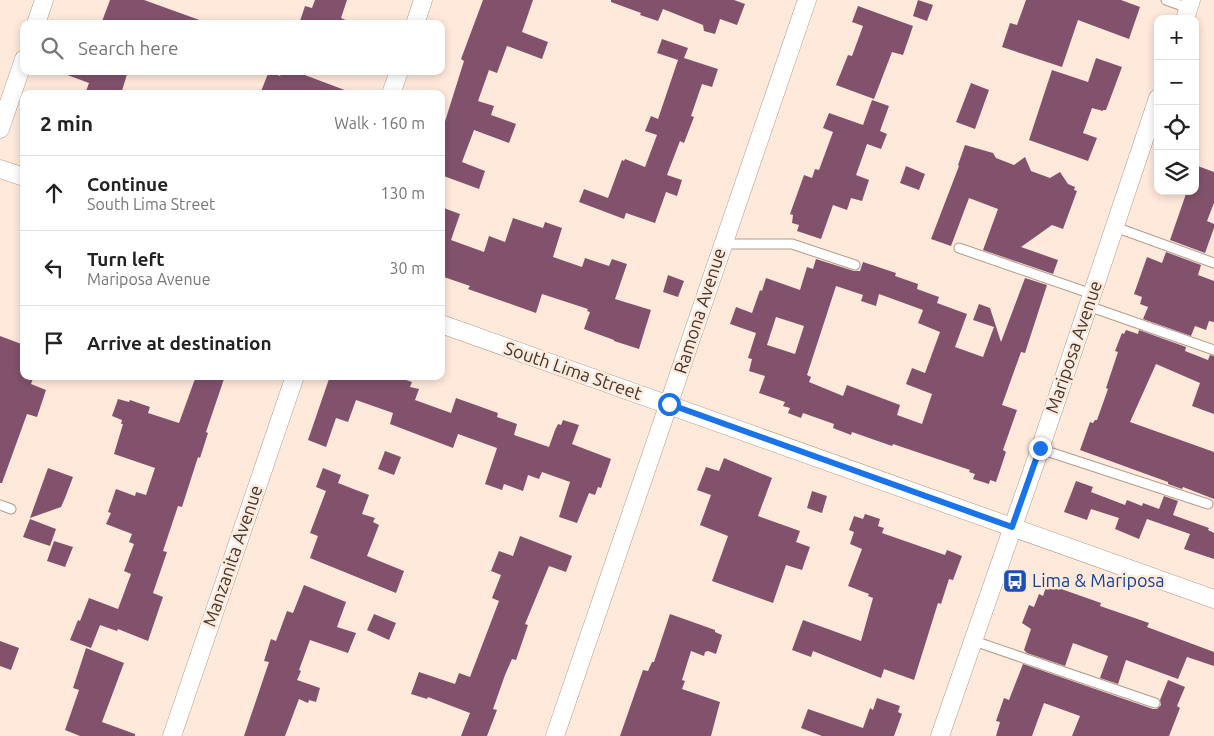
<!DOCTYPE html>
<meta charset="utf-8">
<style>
body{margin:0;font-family:Ubuntu,sans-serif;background:#f2f2f2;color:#222}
.controls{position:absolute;right:15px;top:15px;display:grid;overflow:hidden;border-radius:10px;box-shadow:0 2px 8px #0003}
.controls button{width:45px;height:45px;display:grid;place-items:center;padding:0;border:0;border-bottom:1px solid #e0e0e0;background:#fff;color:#222;font:25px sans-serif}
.stop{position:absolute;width:15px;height:15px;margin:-11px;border:4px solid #1a73e8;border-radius:50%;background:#fff}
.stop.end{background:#1a73e8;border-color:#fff;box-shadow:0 1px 5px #0008}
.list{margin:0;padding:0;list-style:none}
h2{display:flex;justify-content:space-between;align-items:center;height:65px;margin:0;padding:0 20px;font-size:21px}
h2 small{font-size:16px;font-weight:400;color:#767676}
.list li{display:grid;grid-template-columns:32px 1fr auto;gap:15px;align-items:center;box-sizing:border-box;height:75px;padding:0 20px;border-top:1px solid #e0e0e0}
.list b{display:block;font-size:19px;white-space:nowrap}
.list p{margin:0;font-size:16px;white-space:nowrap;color:#767676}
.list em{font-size:16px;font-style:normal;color:#767676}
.icon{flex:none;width:28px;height:28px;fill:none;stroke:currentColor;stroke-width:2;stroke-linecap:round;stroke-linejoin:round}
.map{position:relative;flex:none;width:1214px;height:736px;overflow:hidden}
.search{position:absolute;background:#fff;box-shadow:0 2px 8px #0003;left:20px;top:20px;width:425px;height:55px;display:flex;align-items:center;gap:12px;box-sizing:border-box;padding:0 18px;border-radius:10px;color:#767676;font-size:19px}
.panel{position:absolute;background:#fff;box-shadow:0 2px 8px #0003;left:20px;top:90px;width:425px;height:290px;border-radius:10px}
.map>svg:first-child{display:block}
.building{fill:#82526d;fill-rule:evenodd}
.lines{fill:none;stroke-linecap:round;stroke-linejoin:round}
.service-casing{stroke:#b49b8a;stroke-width:11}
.minor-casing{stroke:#b49b8a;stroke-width:19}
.service{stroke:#fff;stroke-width:9}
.minor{stroke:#fff;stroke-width:18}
.route{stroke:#1a73e8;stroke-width:6}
.labels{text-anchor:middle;stroke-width:5;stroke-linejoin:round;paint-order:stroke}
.street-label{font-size:18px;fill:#413730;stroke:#ffe9db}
.transit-label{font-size:18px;fill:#164399;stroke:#ffe9db;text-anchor:start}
</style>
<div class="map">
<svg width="1214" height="736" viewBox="0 0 1214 736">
<rect width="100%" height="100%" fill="#ffe9db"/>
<path class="building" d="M110,0h34l61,22 -1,2h-103z
M315,0h32l-6,18 9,4v2h-51l6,-18 7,2z
M483,0h50l-11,32 26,10 -6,17 -35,-13 -10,27 -8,-3 -11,31 16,5 -3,9 25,9 -7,19 -35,-13 -12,32 23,9 -6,18 -38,-14v-41l23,-73 -3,-2z
M611,0h123l11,4 -8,21 -17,-6 -5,15 -11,-3 -1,-6 -40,-16 -5,12 -18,-6 1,-2 -30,-11z
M918,0l15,5 -6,16 -14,-5z
M1026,0h95l19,7 -11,32 -51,-19 -16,47 -60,-20 8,-24 7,2z
M858,6l55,20 -10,29 -11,-3 -18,47 -38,-14 12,-30 4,1 11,-30 -11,-4z
M662,39l26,9 -4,10 34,11 -6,18 -10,-3 -11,32 3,1 -10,26 -4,-2 -13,34 15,5 -5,16 -11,-4 -11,31 -29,-10 -2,6 -45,-17 5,-13 24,9 14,-38 2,1 1,-2 20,8 12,-32 -12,-4 6,-15 7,3 20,-59 -21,-7z
M1096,58l26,9 -16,43h-3v1l-11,-3 -9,25 14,5 -9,23 -59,-21 23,-70 36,12z
M62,71h66l-7,23h-36l4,-11 -27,-10z
M269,71l11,5 2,-5h21l-1,3 48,18v2h-90z
M971,83l18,7 -14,39 -19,-7z
M872,100l17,6 -9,25 7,3 -6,15 -14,-5 -11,31 13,5 -7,21 -11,-3 -4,12 -14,-5 -12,34 -24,-8 2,-6 -7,-2 1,-8 -3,-1 14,-39 8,3 3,-9 4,1 14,-38 -10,-4 6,-15 34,12z
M965,145l28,8 3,5 18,7 11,-8 6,14 19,7 10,-6 8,12 7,3 -1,3 3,1 -14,38 -11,-4 -31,22 37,13 -5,14 -70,-24 15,-41 -29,-11 -18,48 -20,-7 28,-73 -1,-1z
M1195,165l19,7v31l-7,18 7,3v4l-9,25 -35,-13 17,-49h8z
M906,166l19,8 -6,16 -19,-7z
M441,207l19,7 -9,26 33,12 5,-16 16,6 8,-24 30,10 2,-6 17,6 -9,29 29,10 3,-9 24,8 3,-7 15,5 -12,35 36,11 -12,39 -25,-8v-1l-30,-11 6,-17 -3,-1 1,-2 -46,-15 -6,19 -68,-24 2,-3 -29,-10z
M1166,252l35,13 -3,10 16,6v41l-5,-1 -3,9 -11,-4 -4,10 -48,-17 5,-12 -8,-3 2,-7 -8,-3 13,-37 15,6z
M816,259l38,12h6l3,-9 33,11 -1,3 23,8 -1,5 22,8 -2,6 30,11 -12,33 28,10 11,-30 -21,-7 6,-16 11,4 11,34 24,-64 22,7 -22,68 -4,-1 -19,53 15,5 -14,40 3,2 -10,30 -6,-2 -1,4 -16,-5 2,-5 -6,-2 1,-2 -77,-26 -1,2 -40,-14 -1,3 -18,-7 1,-4 -31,-11 -2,5 -13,-5 2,-5 -7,-2 2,-4 -26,-9 6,-17 -16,-5 3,-12 -4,-1 8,-25 -26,-9 6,-17 16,6 8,-23 2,1 4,-13 34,12 7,-23 6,2zM836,286l27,9 -2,6 15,5 3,-12 44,16 -5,13 22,9 -15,41 -13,-5 -6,16 26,10 -10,30 -25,-9 3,-10 -53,-20 -4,11 -34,-14 2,-5 -4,-2zM776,317l28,9 -9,28 -28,-9z
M668,275l16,6 -6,16 -15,-5z
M1126,330l12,4 1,-4 47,17 -1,4 23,9 2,-5 4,1v58l-22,-8 8,-23 -44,-19 -26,58 84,30v47l-31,-12 -1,2 -14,-5v-2l-88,-32 10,-28 3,1 2,-3h2l11,-31 -2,-1 12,-36 -3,-1 7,-18 2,1z
M0,336l24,9v31h10l-3,8 15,6 -9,27 -10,-3 -25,69h-2z
M196,376h29l-19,56 2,1 -8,25 -2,-1 -16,50 -4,-1 -15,45 4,1 -14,41 10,4 -15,44 -30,-12 -1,2 -17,-6 -9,23 -21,-8 8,-20 2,1 9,-23 29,11 13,-35 -7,-3 10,-27 -5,-2 3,-8 -26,-10 5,-11 -3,-1 8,-23 19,7 1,-4 10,3 9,-27 -41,-14 9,-30h-2l1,-4 -10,-4 6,-17 11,3 1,-2 20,7 -2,6 31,10z
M330,376h64l18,6 -2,5 9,2 -4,11 36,13 5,-15 42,15 -1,4 20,7 -3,11 35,12 6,-17 3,-6 3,1 2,-5 16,5 -7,19 39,15 -10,29 -3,-1 -3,8 -6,-2 -12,30 -18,-6 11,-35 -28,-10 -3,7 -11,-4 -5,16 -19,-7 -2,6 -17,-6 12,-36 -39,-14 -5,14 -63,-24 3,-11 -37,-13 -8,22 -12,-4 -10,29 -18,-7z
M385,451l16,6 -7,18 -16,-6z
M724,458l48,20 -14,38 42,15 -4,11 14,5 -8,23 -16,-5 -13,38 -61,-22 16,-45 -28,-11 11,-30 -14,-5 9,-23 13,4z
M48,468l25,9 -8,21 -4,9 -31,11z
M323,468l18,7 -3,8 31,12 -7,19 13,4 -2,4 6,3 -12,31 37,15 -8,22 -86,-35 8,-22 -8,-3 16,-42 -10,-4z
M1076,481l17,6 -2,5 34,13 2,-5 15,6 1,-3 16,6 5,-13 14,5 -5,14 36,13 -1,2 6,3v26l-30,-10 6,-15 -43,-15 -8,20 -24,-10 4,-11 -28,-9 -4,11 -23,-8z
M812,491l15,5 -5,17 -15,-5z
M865,514l15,5 -2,7 6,2 -2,5 63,22 2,-5 15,6 -9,24 -4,-1 -8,25 -3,-1 -24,77 -30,-11 -3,9 -68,-27 -2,6 -19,-7 11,-30 58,21 12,-43 -5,-2 1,-2 -21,-8 14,-37 -12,-5 4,-12 -5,-2 5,-14 9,3z
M30,519l26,10 -6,17 -27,-9z
M520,536l52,20 -6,16 -17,-6 -24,58 3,1 -12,35 -4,-1 -7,16 -12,34 4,1 -10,26h-26l9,-23 -42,-16 -1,2 -16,-5 8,-22 36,12 4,-11 11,4 29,-76 -7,-3 9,-23 -10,-4 8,-20 14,5z
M54,541l19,6 -8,20 -18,-6z
M1047,584l54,19 -1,3 49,17 -2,4 67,25v14l-27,-9 -9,22 -52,-19 -8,24 -18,-6 8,-22 -35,-13 -8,23 -38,-13 -3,-3 7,-21 -9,-6 7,-18 5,2 5,-13 4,2z
M304,585l42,17 -9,25 19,6 -8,20 -38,-13 -11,30 2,1 -4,9 23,8 -4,14 -7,-2 -1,3 -9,-4 -14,37h-41l25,-74 -5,-1 7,-22 5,2 11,-30 6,2z
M374,614l22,9 -7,17 -22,-10z
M670,614l45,16v2l7,3 -6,19 -8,-3 -3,1 -1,4 -13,-5 -9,29 3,1 -3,8 38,13 -9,34h-91l23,-66 5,1 4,-9h2z
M0,641l19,7 -8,22 -11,-4z
M86,648l38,15 -22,59 33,12v2h-55l-15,-6 14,-40 -6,-2z
M1023,664l130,45h4l4,-4 -1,-5 8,-20 17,7 -8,19 3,2 -11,28h-97l8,-20 -36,-13 -12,33h-36l4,-14 -4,-1 8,-23 5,2z
M877,698l23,8 -2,6 4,2 -8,22h-72l-21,-8 7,-19 55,19 7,-20 3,2z"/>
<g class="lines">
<defs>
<path id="service" d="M1166,0l22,8
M1115,227l99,36
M722,244h70l63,21
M959,248l133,46
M1088,306l126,44
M1040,449l168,55
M0,505l11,4
M974,641l181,62"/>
<path id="minor" d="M1185,19l6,-19
M36,24l8,-24
M415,24l8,-24
M391,94l8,-23
M0,129l24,-70
M0,169l24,8
M441,324l773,275
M172,736l123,-360
M555,736l252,-736
M940,736l100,-287 118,-351"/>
</defs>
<use href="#service" class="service-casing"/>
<use href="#minor" class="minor-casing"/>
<use href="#service" class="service"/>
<use href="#minor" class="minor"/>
</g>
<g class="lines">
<path class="route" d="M669,404l343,123 28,-79"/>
</g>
<defs>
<symbol id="bus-square" viewBox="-11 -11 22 22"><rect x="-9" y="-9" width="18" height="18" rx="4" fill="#1a4fb4" stroke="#ffe9db"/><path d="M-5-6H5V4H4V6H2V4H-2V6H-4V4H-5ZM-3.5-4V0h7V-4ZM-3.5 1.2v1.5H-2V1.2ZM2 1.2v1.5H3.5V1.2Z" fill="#fff"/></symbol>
</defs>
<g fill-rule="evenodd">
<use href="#bus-square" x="1001" y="567" width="28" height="28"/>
</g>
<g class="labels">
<g class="street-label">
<text transform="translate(700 311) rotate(-72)" y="6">Ramona Avenue</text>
<text transform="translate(1074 347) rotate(-71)" y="6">Mariposa Avenue</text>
<text transform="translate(573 371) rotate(19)" y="6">South Lima Street</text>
<text transform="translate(233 556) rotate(-71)" y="6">Manzanita Avenue</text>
</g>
<g class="transit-label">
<text x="1032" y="587">Lima &amp; Mariposa</text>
</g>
</g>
</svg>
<div class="controls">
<button>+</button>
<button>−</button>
<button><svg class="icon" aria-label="locate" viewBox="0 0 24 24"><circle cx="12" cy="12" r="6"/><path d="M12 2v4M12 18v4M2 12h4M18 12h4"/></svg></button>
<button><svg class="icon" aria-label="layers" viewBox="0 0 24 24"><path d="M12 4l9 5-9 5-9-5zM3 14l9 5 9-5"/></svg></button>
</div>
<div class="stop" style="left:669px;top:404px"></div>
<div class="stop end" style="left:1040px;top:448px"></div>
<div class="search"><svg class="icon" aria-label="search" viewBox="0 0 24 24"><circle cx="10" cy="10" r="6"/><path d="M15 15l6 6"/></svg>Search here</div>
<section class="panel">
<h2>2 min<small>Walk · 160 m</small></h2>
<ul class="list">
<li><svg class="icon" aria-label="ahead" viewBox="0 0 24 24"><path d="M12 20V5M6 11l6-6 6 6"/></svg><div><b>Continue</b><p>South Lima Street</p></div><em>130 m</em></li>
<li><svg class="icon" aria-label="left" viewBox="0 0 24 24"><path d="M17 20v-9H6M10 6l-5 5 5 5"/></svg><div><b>Turn left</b><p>Mariposa Avenue</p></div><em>30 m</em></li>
<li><svg class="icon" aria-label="arrive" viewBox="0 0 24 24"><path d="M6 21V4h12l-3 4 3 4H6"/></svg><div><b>Arrive at destination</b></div></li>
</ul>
</section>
</div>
